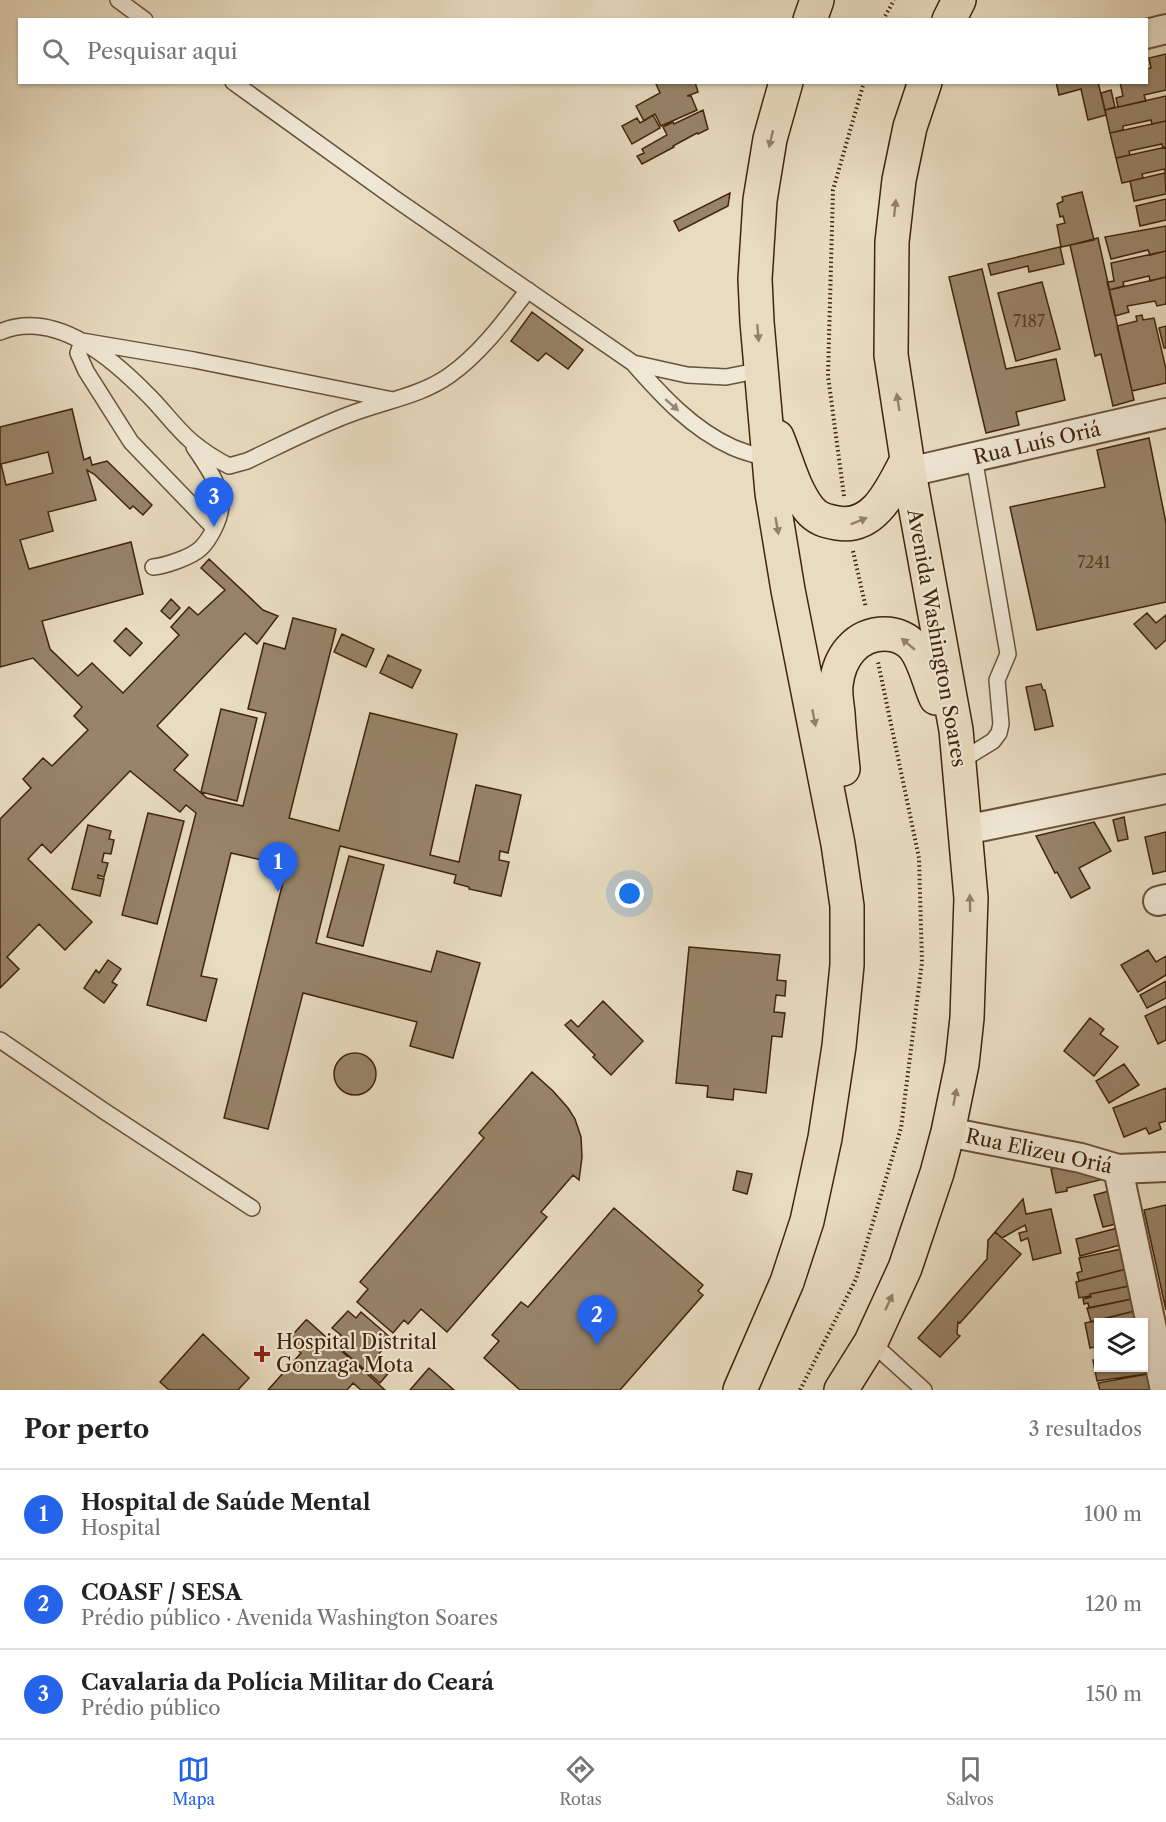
<!DOCTYPE html>
<html lang="pt">
<meta charset="utf-8">
<style>
body{margin:0;font-family:"Libre Caslon Text",serif;background:#f6f6f6;color:#222}
.controls{position:absolute;right:18px;bottom:18px;display:grid;overflow:hidden;border-radius:0px;box-shadow:0 2px 4px #0004}
.controls button{width:54px;height:54px;display:grid;place-items:center;padding:0;border:0;border-bottom:2px solid #e0e0e0;background:#fff;color:#222;font:30px sans-serif}
.you{position:absolute;left:630px;top:894px;width:21px;height:21px;margin:-15px;border:4px solid #fff;border-radius:50%;background:#1a73e8;box-shadow:0 0 0 9px #1a73e833}
.badge{display:grid;place-items:center;width:39px;height:39px;border-radius:50%;background:#2563eb;color:#fff;font-size:20px;font-weight:700}
.pin{position:absolute;translate:-50% -50px;filter:drop-shadow(0 2px 3px #0008)}
.pin::after{content:'';position:absolute;top:32px;width:21px;height:18px;background:inherit;clip-path:polygon(0 0,100% 0,50% 100%)}
.list{margin:0;padding:0;list-style:none}
h2{display:flex;justify-content:space-between;align-items:center;height:78px;margin:0;padding:0 24px;font-size:26px}
h2 small{font-size:20px;font-weight:400;color:#767676}
.list li{display:grid;grid-template-columns:39px 1fr auto;gap:18px;align-items:center;box-sizing:border-box;height:90px;padding:0 24px;border-top:2px solid #e0e0e0}
.list b{display:block;font-size:22px;white-space:nowrap}
.list p{margin:0;font-size:20px;white-space:nowrap;color:#767676}
.list em{font-size:20px;font-style:normal;color:#767676}
.icon{flex:none;width:33px;height:33px;fill:none;stroke:currentColor;stroke-width:2;stroke-linecap:round;stroke-linejoin:round}
.map{position:relative;flex:none;width:1166px;height:1390px;overflow:hidden}
.search{position:absolute;background:#fff;box-shadow:0 2px 4px #0004;left:18px;right:18px;top:18px;height:66px;display:flex;align-items:center;gap:15px;box-sizing:border-box;padding:0 21px;border-radius:0px;color:#767676;font-size:22px}
.sheet{height:348px;background:#fff}
nav{display:flex;justify-content:space-around;align-items:center;box-sizing:border-box;height:84px;border-top:2px solid #e0e0e0;background:#fff;font-size:16px;color:#767676}
nav a{display:grid;justify-items:center;gap:3px}
nav .on{color:#2563eb}
.map>svg:first-child{display:block}
.building{fill:#988469;stroke:#41240a;stroke-width:1.5;fill-rule:evenodd}
.lines{fill:none;stroke-linecap:round;stroke-linejoin:round}
.lane-casing{stroke:#6b5238;stroke-width:18}
.street-casing{stroke:#6b5238;stroke-width:32}
.highway-casing{stroke:#41240a;stroke-width:36}
.path{stroke:#41240a;stroke-width:4;stroke-dasharray:1.5 3;stroke-linecap:butt}
.lane{stroke:#f0e8d6;stroke-width:15}
.street{stroke:#f0e8d6;stroke-width:28}
.highway{stroke:#e8dcc0;stroke-width:33}
.oneway{fill:#948065}
.oneway2{fill:#988670}
.poi-dot{fill:#8f2418;stroke:#f0e8d6;stroke-width:2}
.labels{text-anchor:middle;stroke-width:4.5;stroke-linejoin:round;paint-order:stroke}
.number-label{font-size:16px;fill:#573c22}
.street-label{font-size:20px;fill:#41240a;stroke:#f0e8d6}
.poi-label{font-size:20px;fill:#41240a;stroke:#f0e8d6;text-anchor:start}
</style>
<div class="map">
<svg width="1166" height="1390" viewBox="0 0 1166 1390">
<rect width="100%" height="100%" fill="#e8dcc0"/>
<filter id="stains"><feTurbulence type="fractalNoise" baseFrequency=".00333" numOctaves="4"/><feColorMatrix values="0 0 0 0 .2 0 0 0 0 .09 0 0 0 0 .02 0 0 0 .5 -.17"/></filter>
<radialGradient id="worn" r=".72"><stop offset=".6" stop-color="#630" stop-opacity="0"/><stop offset="1" stop-color="#630" stop-opacity=".3"/></radialGradient>
<path class="building" d="M1166,54v36l-22,5 2,6 -28,6 -2,-9 7,-2 -3,-14h26v-13l5,-1 -2,-10z
M661,82h34l3,10 -11,4h4l6,14 -36,16 -6,-12 -11,7 -8,-15 24,-13 -4,-9z
M1056,82h42l8,33 -18,5 -7,-31 -22,6z
M1111,90l4,17 -10,3 -4,-17z
M1166,96v25l-14,3 -1,-4 -28,6v4l-13,3 -5,-23z
M703,110l5,19 -10,5 -1,-1 -24,13 1,1 -32,17 -5,-8 7,-3 -2,-4 25,-14 -4,-8 10,-5 1,2z
M653,115l7,13 -28,16 -10,-18 15,-8 3,5z
M1166,121v26l-3,1 -1,-4 -33,7 1,4 -14,3 -6,-25z
M1166,147v26l-2,-4 -22,5 1,4 -21,5 -6,-25z
M1165,173l1,21 -32,7 -4,-20z
M1082,192l12,48 -33,7 -4,-22 8,-2 -2,-7 -3,1 -3,-13 6,-3 -1,-4z
M730,193l-2,13 -49,25 -5,-10z
M1166,199v21l-26,6 -4,-20z
M1166,226v25l-16,4 -2,-5 -37,9 -6,-22z
M1098,238l36,162 -21,6 -12,-52 -6,2 -25,-111z
M1060,247l4,17 -35,8 -1,-6 -37,9 -3,-11z
M1166,251v26l-16,4 -1,-5 -26,6 1,4 -15,4 -2,-8 7,-1 -3,-18z
M982,269l24,100 50,-10 9,41 -49,12 3,13 -33,8 -37,-156z
M1166,277v27l-9,2 -2,-5 -28,5 2,6 -14,4 -6,-26z
M1042,282l18,67 -44,12 -18,-68z
M532,312l51,38 -15,19 -22,-16 -8,8 -27,-20z
M1142,315l1,5 11,-2 12,51v14l-34,8 -15,-65 20,-5 -1,-5z
M1166,326v22h-2l-5,-20z
M72,409l12,51 6,-3 2,8 15,-4 45,44 -9,10 -10,-9 -3,3 -36,-35 -7,-4 9,30 -48,12 5,19 -33,9 9,29 102,-27 12,52 -101,27 8,28 28,27 14,-13 31,30 56,-58 -8,-8 18,-20 9,8 27,-25 -24,-22 8,-9 54,51 15,6 -21,28 -12,-11 -88,93 31,29 -14,15 33,28 36,8 23,-93 -18,-4 16,-66 21,6 8,-31 43,11 -47,189 50,13 31,-118 87,21 -27,121 29,7 17,-77 45,10 -13,58 -8,-2 -1,9 10,2 -8,34 -32,-7v-2l-15,-4 2,-8 -116,-29 -24,97 115,29 6,-21 43,12 -27,95 -43,-12 7,-24 -114,-29 -35,136 -44,-11 63,-252 -56,-13 -30,123 16,3 -11,42 -59,-16 49,-192 -10,-8 -6,7 -50,-41 -79,82 -9,-9 -14,15 64,63 -27,28 -26,-26 -32,33 12,12 -19,19v-169l31,-31 -8,-9 20,-21 9,8 36,-36 -14,-14 8,-9 -49,-49 -33,9v-240zM48,452l5,21 -47,12 -5,-21z
M1149,438l17,85v79l-129,28 -27,-123 95,-20 -8,-37z
M171,599l9,9 -10,11 -9,-8z
M1147,613l9,10 10,-8v25l-10,9 -22,-25z
M126,628l16,15 -12,13 -16,-15z
M342,634l32,15 -8,18 -32,-15z
M388,655l33,15 -9,18 -32,-15z
M1041,684l2,6h2l8,36 -18,4 -9,-43z
M221,709l36,9 -20,83 -36,-9z
M148,813l36,8 -27,103 -35,-9z
M1124,817l4,22 -10,2 -5,-21z
M1094,822l17,29 -32,17 11,20 -19,10 -14,-26 -2,1 -19,-37z
M88,825l23,6 -2,8 5,1 -3,14 -7,-1 -2,9 6,1 -4,14 -6,-2v3l6,1 -4,17 -28,-7z
M1166,832v39l-13,3 -8,-37z
M349,856l35,9 -21,81 -36,-9z
M689,947l91,8 -3,25 9,1 -1,15 -9,-1 -2,17 11,1 -3,24 -10,-1 -6,57 -32,-4 -1,11 -26,-3 1,-11 -32,-3z
M1148,950l8,12 10,-6v19l-28,17 -17,-27z
M108,960l13,9 -9,13 5,3 -13,18 -20,-15 12,-18 3,3z
M1166,981v17l-19,10 -7,-13z
M603,1001l40,40 -32,34 -18,-18 2,-2 -30,-30 6,-5 7,7z
M1166,1006v34l-8,4 -13,-28z
M1090,1018l14,11 -4,5 18,13 -24,29 -30,-25z
M334 1074a21 21 0 1 1 42 0a21 21 0 1 1-42 0Z
M1124,1064l15,21 -30,18 -13,-22z
M532,1072l21,19 15,17 7,11 6,18 1,20 -3,23 -6,-5 -32,37 6,5 -100,115 -26,-23 -13,15 -4,-4 -11,13 -36,-31 11,-13 -8,-7 124,-144 -5,-5z
M1166,1088v33l-7,2 2,6 -12,5 -3,-6 -22,9 -11,-29z
M1088,1162l20,16 -41,10v3l-11,2 -5,-24z
M737,1171l15,3 -5,20 -14,-4z
M1109,1191l11,32 -17,4 -9,-32z
M1023,1199l3,15 25,-5 10,44 -28,7 -5,-22 -7,3 -2,-8 8,-2 -2,-6 -23,13 -7,-6z
M1166,1205v105l-22,-100z
M614,1208l89,77 -5,6 5,4 -83,95h-100l-36,-32 15,-17 -7,-6 29,-33 7,5z
M1121,1227l3,17 -44,12 -4,-17z
M995,1232l26,22 -61,69 -2,-1 -1,12 3,2 -20,21 -22,-19 69,-79 1,-19z
M1126,1248l4,20 -51,13 -2,-8 5,-2 -3,-13z
M1130,1268l4,17 -44,9v2l-11,2 -3,-16z
M1134,1285l3,13 -48,10 -1,-5 -4,1 -1,-5 8,-2 -1,-3z
M1137,1298l2,12 -48,12 -4,-14z
M1139,1310l3,12h-44v24l-8,2 -5,-25z
M348,1311l8,7 5,-6 31,27 -16,18 15,13 -11,13 -46,-40 7,-8 -9,-7z
M306,1320h1l78,70h-24l-8,-7 -6,7h-79l33,-37 -14,-12z
M203,1334l46,44 -11,12h-69l-9,-8z
M1144,1350l9,23 -56,8 -4,-21 5,-1v9h46z
M429,1368l25,22h-44z
M1153,1373l4,17h-57l-2,-7z"/>
<g class="lines">
<defs>
<path id="lane" d="M118,0l27,20
M233,82l161,116 239,165c28,32 59,66 99,84 11,5 24,8 35,12
M0,332c56,-24 114,28 150,65 14,14 26,31 41,44 12,10 24,18 38,25l18,-5c36,-17 72,-36 109,-49 33,-12 66,-17 94,-37 31,-22 55,-55 78,-85
M633,363l54,12 39,2 35,-7
M214,528l-83,-86 -45,-71 -8,-18 4,-12 112,19 199,40
M153,567c12,-1 39,-10 48,-19 9,-9 19,-28 20,-42 2,-18 -17,-44 -27,-59
M959,762l34,-21 6,-8 2,-9 -4,-44 11,-26 -34,-197
M0,1040l104,71 148,97
M871,1342l53,48"/>
<path id="street" d="M1146,34l20,-5
M909,472l257,-59
M965,830l201,-41
M1158,901l8,-2
M948,1132l133,26 37,11 48,-2
M1118,1169l47,221"/>
<path id="highway" d="M810,20l7,-20
M949,20l10,-20
M777,437c10,24 16,51 32,72 8,10 17,12 28,14 38,7 55,-35 70,-63
M843,769c-2,-19 -4,-38 -5,-56 -1,-9 -3,-19 -2,-28 3,-28 20,-51 49,-51 11,0 22,5 29,13 11,14 15,36 22,51
M740,1390l47,-108 20,-61 18,-83 14,-92 8,-81v-59l-9,-62 -50,-254 -16,-97 -15,-171 -2,-43 5,-79 10,-61 16,-57
M841,1390l30,-48 34,-74 32,-95 11,-41 14,-68 5,-46 4,-120 -15,-168 -47,-258 -18,-117 1,-113 7,-62 11,-53 15,-45"/>
</defs>
<use href="#lane" class="lane-casing"/>
<use href="#street" class="street-casing"/>
<use href="#highway" class="highway-casing"/>
<path class="path" d="M883,20l11,-20
M844,496l-16,-120 5,-186 31,-108
M853,551l13,57
M800,1390l56,-111 45,-151 21,-166 -3,-104 -41,-196"/>
<use href="#lane" class="lane"/>
<use href="#street" class="street"/>
<use href="#highway" class="highway"/>
</g>
<defs><path id="oneway-solid" d="M-6-.8H1V-3.2L6.5 0L1 3.2V.8H-6Z" transform="scale(1.5)"/></defs>
<g class="oneway">
<use href="#oneway-solid" transform="translate(771 139) rotate(103)"/>
<use href="#oneway-solid" transform="translate(895 208) rotate(-84)"/>
<use href="#oneway-solid" transform="translate(758 333) rotate(85)"/>
<use href="#oneway-solid" transform="translate(898 402) rotate(-99)"/>
<use href="#oneway-solid" transform="translate(859 521) rotate(-22)"/>
<use href="#oneway-solid" transform="translate(777 526) rotate(80)"/>
<use href="#oneway-solid" transform="translate(908 644) rotate(-140)"/>
<use href="#oneway-solid" transform="translate(814 718) rotate(79)"/>
<use href="#oneway-solid" transform="translate(970 903) rotate(-91)"/>
<use href="#oneway-solid" transform="translate(955 1097) rotate(-79)"/>
<use href="#oneway-solid" transform="translate(889 1302) rotate(-65)"/>
</g>
<use class="oneway2" href="#oneway-solid" transform="translate(672 405) rotate(41)"/>
<path class="poi-dot" d="M259 1345h6v6h6v6h-6v6h-6v-6h-6v-6h6z"/>
<g class="labels">
<g class="number-label">
<text x="1029" y="327">7187</text>
<text x="1094" y="568">7241</text>
</g>
<g class="street-label">
<text transform="translate(1037 443) rotate(-13)" y="7">Rua Luís Oriá</text>
<text transform="translate(937 638) rotate(80)" y="7">Avenida Washington Soares</text>
<text transform="translate(1039 1151) rotate(12)" y="7">Rua Elizeu Oriá</text>
</g>
<g class="poi-label">
<text x="276" y="1349">Hospital Distrital<tspan x="276" dy="23">Gonzaga Mota</tspan></text>
</g>
</g>
<rect width="100%" height="100%" filter="url(#stains)"/>
<rect width="100%" height="100%" fill="url(#worn)"/>
</svg>
<div class="controls">
<button><svg class="icon" aria-label="layers" viewBox="0 0 24 24"><path d="M12 4l9 5-9 5-9-5zM3 14l9 5 9-5"/></svg></button>
</div>
<div class="you"></div>
<div class="pin badge" style="left:278px;top:892px">1</div>
<div class="pin badge" style="left:597px;top:1345px">2</div>
<div class="pin badge" style="left:214px;top:527px">3</div>
<div class="search"><svg class="icon" aria-label="search" viewBox="0 0 24 24"><circle cx="10" cy="10" r="6"/><path d="M15 15l6 6"/></svg>Pesquisar aqui</div>
</div>
<section class="sheet">
<h2>Por perto<small>3 resultados</small></h2>
<ul class="list">
<li><span class="badge">1</span><div><b>Hospital de Saúde Mental</b><p>Hospital</p></div><em>100 m</em></li>
<li><span class="badge">2</span><div><b>COASF / SESA</b><p>Prédio público · Avenida Washington Soares</p></div><em>120 m</em></li>
<li><span class="badge">3</span><div><b>Cavalaria da Polícia Militar do Ceará</b><p>Prédio público</p></div><em>150 m</em></li>
</ul>
</section>
<nav>
<a class="on"><svg class="icon" aria-label="map" viewBox="0 0 24 24"><path d="M3 6l6-2 6 2 6-2v14l-6 2-6-2-6 2zM9 4v14M15 6v14"/></svg>Mapa</a>
<a><svg class="icon" aria-label="directions" viewBox="0 0 24 24"><path d="M12 3l9 9-9 9-9-9zM9 14v-3h6M13 9l2 2-2 2"/></svg>Rotas</a>
<a><svg class="icon" aria-label="saved" viewBox="0 0 24 24"><path d="M7 4h10v16l-5-4-5 4z"/></svg>Salvos</a>
</nav>
